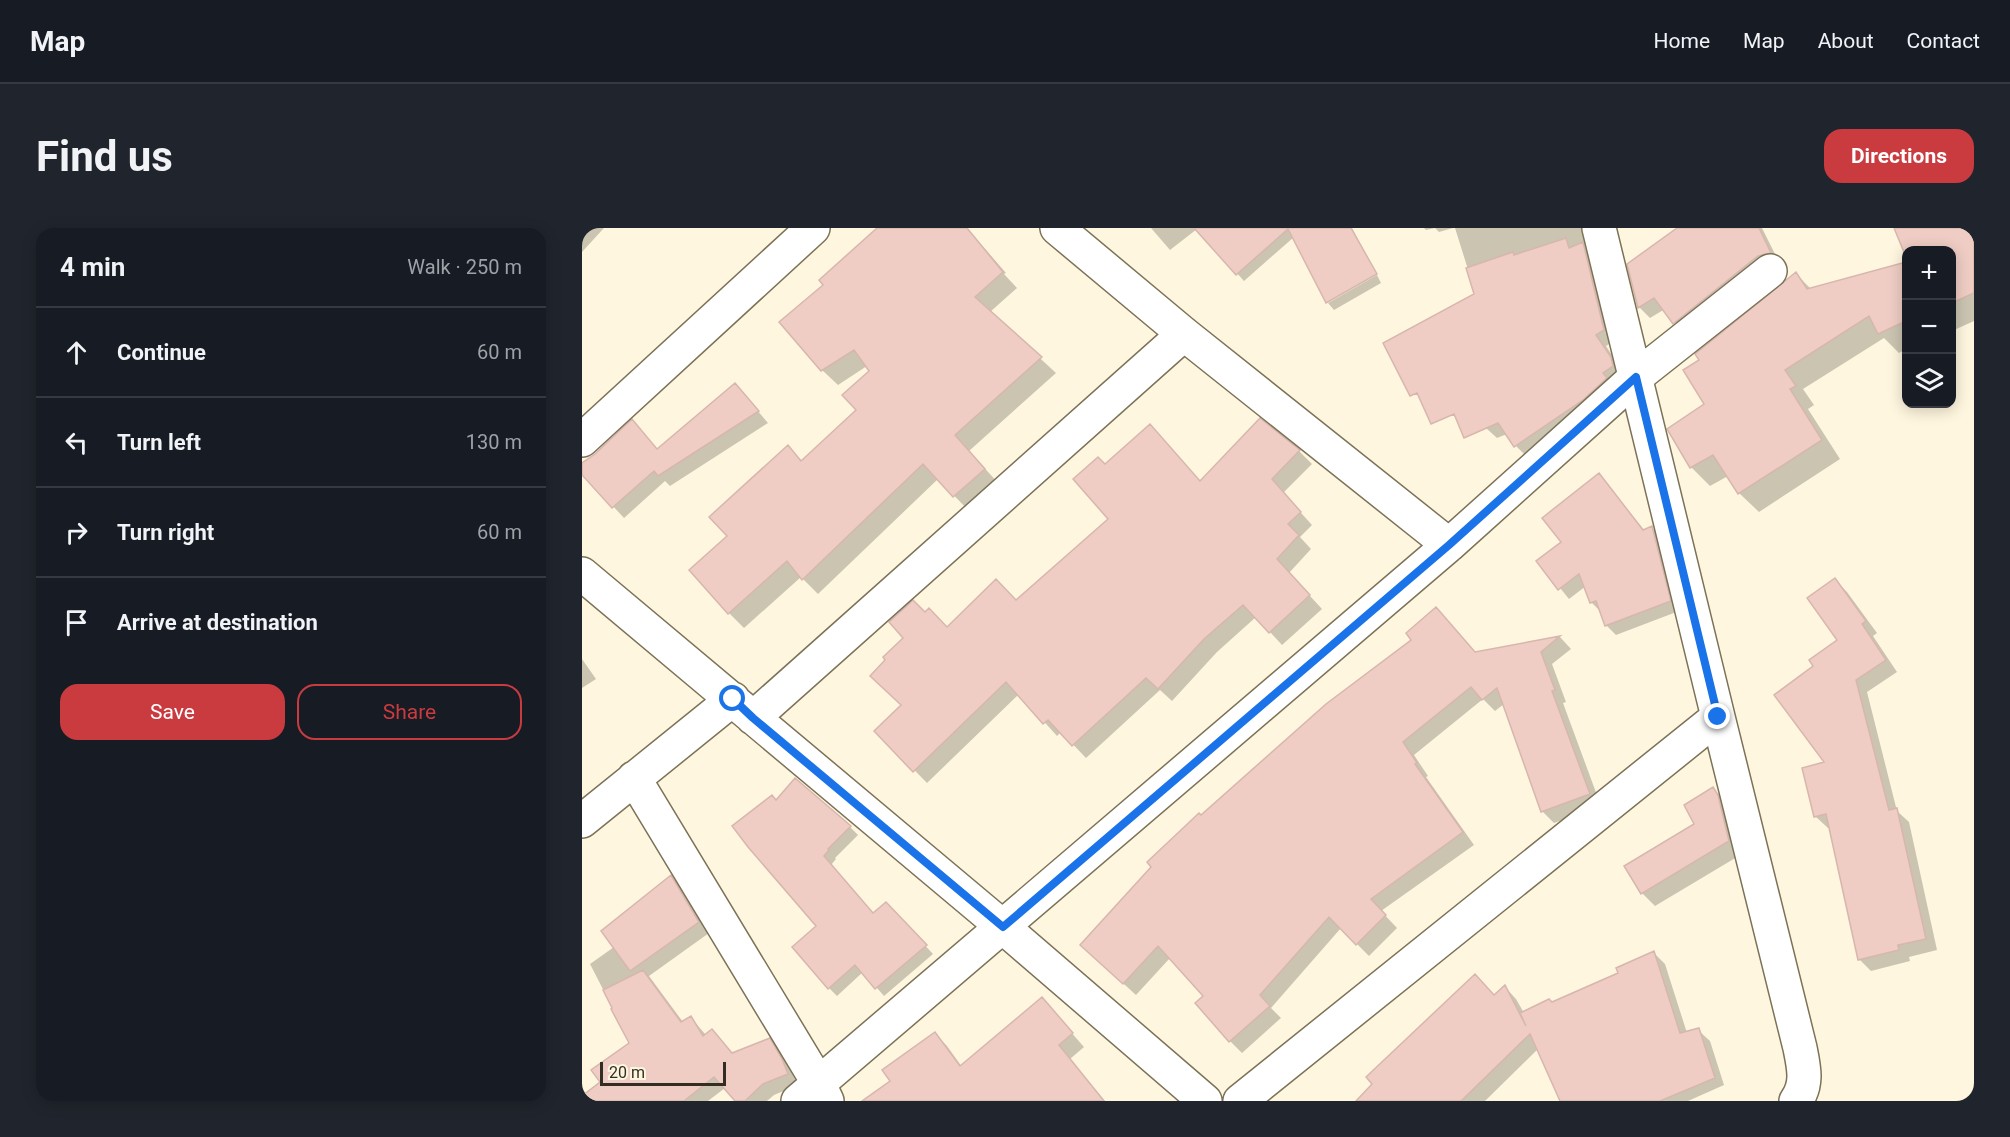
<!DOCTYPE html>
<meta charset="utf-8">
<style>
body{margin:0;font-family:Roboto,sans-serif;background:#20242c;color:#f1f3f6}
.controls{position:absolute;right:18px;top:18px;display:grid;overflow:hidden;border-radius:12px;box-shadow:0 3px 15px #0003}
.controls button{width:54px;height:54px;display:grid;place-items:center;padding:0;border:0;border-bottom:2px solid #363941;background:#171b24;color:#f1f3f6;font:30px sans-serif}
.scale{position:absolute;left:18px;bottom:15px;width:126px;box-sizing:border-box;padding-left:6px;border:3px solid #322e23;border-top:0;font-size:16px;line-height:21px;white-space:nowrap;color:#322e23;-webkit-text-stroke:4px #fef6de;paint-order:stroke}
.stop{position:absolute;width:18px;height:18px;margin:-14px;border:4px solid #1a73e8;border-radius:50%;background:#fff}
.stop.end{background:#1a73e8;border-color:#fff;box-shadow:0 2px 6px #0008}
.list{margin:0;padding:0;list-style:none}
h2{display:flex;justify-content:space-between;align-items:center;height:78px;margin:0;padding:0 24px;font-size:26px}
h2 small{font-size:20px;font-weight:400;color:#9ea1a6}
.list li{display:grid;grid-template-columns:39px 1fr auto;gap:18px;align-items:center;box-sizing:border-box;height:90px;padding:0 24px;border-top:2px solid #363941}
.list b{display:block;font-size:22px;white-space:nowrap}
.list em{font-size:20px;font-style:normal;color:#9ea1a6}
.actions{display:flex;gap:12px;padding:18px 24px}
.actions a{flex:1;padding:14px 0;border:2px solid #ca3b40;border-radius:18px;text-align:center;font-size:21px;color:#ca3b40}
.actions .main{background:#ca3b40;color:#fff}
.icon{flex:none;width:33px;height:33px;fill:none;stroke:currentColor;stroke-width:2;stroke-linecap:round;stroke-linejoin:round}
.map{position:relative;flex:none;width:1392px;height:873px;overflow:hidden;border-radius:18px}
header{display:flex;align-items:center;gap:36px;box-sizing:border-box;height:84px;padding:0 30px;background:#171b24;border-bottom:2px solid #363941}
header strong{font-size:28px}
nav{display:flex;gap:33px;margin-inline-start:auto;font-size:21px}
.intro{display:flex;align-items:center;justify-content:space-between;box-sizing:border-box;height:144px;padding:0 36px}
h1{margin:0;font-size:42px}
.button{padding:15px 27px;border-radius:18px;background:#ca3b40;color:#fff;font-size:21px;font-weight:700}
main{display:flex;gap:36px;padding:0 36px}
aside{flex:1;background:#171b24;border-radius:18px;box-shadow:0 3px 15px #0003}
.map>svg:first-child{display:block}
.shadow{fill:#0003}
.building{fill:#efcdc4;stroke:#d7b6ad;stroke-width:1.5}
.lines{fill:none;stroke-linecap:round;stroke-linejoin:round}
.minor-casing{stroke:#7b7257;stroke-width:36}
.minor{stroke:#fff;stroke-width:33}
.route{stroke:#1a73e8;stroke-width:8}
</style>
<header>
<strong>Map</strong>
<nav><a>Home</a><a>Map</a><a>About</a><a>Contact</a></nav>
</header>
<div class="intro"><h1>Find us</h1><a class="button">Directions</a></div>
<main>
<aside>
<h2>4 min<small>Walk · 250 m</small></h2>
<ul class="list">
<li><svg class="icon" aria-label="ahead" viewBox="0 0 24 24"><path d="M12 20V5M6 11l6-6 6 6"/></svg><div><b>Continue</b></div><em>60 m</em></li>
<li><svg class="icon" aria-label="left" viewBox="0 0 24 24"><path d="M17 20v-9H6M10 6l-5 5 5 5"/></svg><div><b>Turn left</b></div><em>130 m</em></li>
<li><svg class="icon" aria-label="right" viewBox="0 0 24 24"><path d="M7 20v-9h11M14 6l5 5-5 5"/></svg><div><b>Turn right</b></div><em>60 m</em></li>
<li><svg class="icon" aria-label="arrive" viewBox="0 0 24 24"><path d="M6 21V4h12l-3 4 3 4H6"/></svg><div><b>Arrive at destination</b></div></li>
</ul>
<div class="actions"><a class="main">Save</a><a>Share</a></div>
</aside>
<div class="map">
<svg width="1392" height="873" viewBox="0 0 1392 873">
<rect width="100%" height="100%" fill="#fef6de"/>
<path class="shadow" d="M0,0h22l-22,24z
M297,0h88l39,45 -2,1 13,14 -27,24 66,61 -87,78 30,33 -30,27 -31,-32 -120,115 -17,-17 -57,51 -15,-15v-77l59,-89 15,15 55,-52 13,-39 -4,-5 -29,19 -16,-15 3,-84z
M569,0h201l24,45 -49,27v3l-33,-66 -50,44 -47,-52 -27,21z
M842,0h29l-14,4 -4,-4 -9,2z
M873,0h139l20,113 -8,5 15,23 -95,87 -10,-10 -9,-12 -10,4 -11,-10 -10,-133z
M1097,0h83l18,36 -94,70 -21,-25 -15,9 -11,-11 -10,-42z
M1314,0h78v93l-22,10v-81h-46v3z
M1324,36v85l-7,4 -15,-15 -81,51 11,16 -6,4 32,50 -81,53 -20,-19 -11,-17 -18,10 -19,-19 15,-63 -4,-44 94,-86 15,15z
M795,47l4,8 -47,27 -6,-7z
M163,168l23,27 -98,63 -5,-5 -41,37 -42,-45v-8l50,-44 26,29z
M678,192l39,31 13,13 -29,29 29,32 -12,12 11,12 -22,24 33,36 -40,36 -26,-28 -39,35 -45,49 -12,-11 -74,68 -25,-26 -4,4 -38,-42 -92,89 -51,-52 27,-26 2,-67 20,-24 23,15 68,-27 185,-119z
M1016,247l47,56 7,-3 10,10 17,73 -63,24 -10,-10 -5,-13 -10,-10 -5,-16 -17,13 -31,-38 25,-19z
M1253,352l12,12 30,41 -4,3 24,36 -30,20 30,119 12,11 28,128 -28,7 1,4 -39,10 -12,-12 -28,-131h-3l-12,-11 11,-54 -12,-97 24,-25z
M978,409l11,12 -19,15 14,38 -3,1 38,103 -47,17 -12,-12 -38,-107 -9,7 -12,-12 -69,56 14,21 -2,1 48,68 -93,66 16,17 -28,28 -28,-28 -70,80 10,10 -39,35 -12,-12 -25,-44 -35,-39 -34,37 -42,-38 107,-140 275,-163z
M0,431l14,20 -14,9z
M1131,561l13,13 16,52 -87,52 -13,-13 54,-69z
M195,574l73,25 8,8 -23,23 1,1 -5,6 43,49 20,-2 39,42 -49,42 -21,-24 -26,24 -8,-8 -11,-62z
M89,649l11,11 27,45 -60,43 34,46 8,-4 15,17 6,-4 21,23 36,-14 11,11 18,34 -24,10 -7,6h-30l-12,-13 -17,13h-126v-3l20,-16 29,-38 -41,-80 24,-17z
M1071,724l12,12 22,69 11,-3 12,11 14,44 -36,16h-126l-24,-52 -53,52h-127l147,-114 11,12 8,14 27,-9 69,-30z
M460,771l42,48 -14,12 35,42h-214l1,-19 43,-48 12,12 15,21z"/>
<path class="building" d="M295,0h90l36,44 -28,25 67,60 -87,78 30,34 -32,28 -30,-33 -121,116 -15,-19 -59,53 -39,-44 38,-34 -18,-19 79,-72 13,16 55,-51 -14,-15 27,-24 -15,-21 -33,21 -42,-49 44,-37 -4,-5z
M612,0h157l26,46 -51,29 -38,-74 -52,46z
M1095,0h82l12,25 -13,3 -85,68 -19,-26 -16,10 -11,-44z
M1312,0h80v65l-22,10v-53h-46v7z
M984,10l3,10 14,-6 21,88 -8,5 15,22 2,9 -10,7 4,5 -24,22 -69,47 -16,-24 -34,15 -10,-24 -23,10 -14,-31 -7,3 -27,-53 91,-49 -8,-26 47,-16 1,3z
M1324,34v59l-28,13 -9,-18 -84,54 11,16 -6,3 32,51 -84,54 -25,-39 -23,13 -23,-39 37,-25 -21,-34 16,-10 -4,-6 101,-82 11,17z
M153,155l24,28 -101,65 -4,-5 -42,37 -30,-33v-12l13,-9 37,-35 25,30z
M678,190l40,32 -28,29 29,33 -13,12 11,11 -22,24 33,36 -41,38 -26,-28 -39,34 -46,50 -12,-11 -74,68 -24,-26 -5,4 -37,-42 -93,90 -39,-41 27,-26 -31,-29 15,-16 -2,-3 20,-19 -14,-16 24,-22 12,12 4,-4 18,19 49,-48 20,21 92,-81 -35,-40 25,-22 7,7 45,-40 50,57z
M1017,245l44,57 9,-4 19,75 -66,25 -9,-25 -6,2 -11,-29 -21,16 -22,-29 25,-19 -19,-24z
M1253,350l31,43 -4,3 24,36 -30,20 33,130 8,-2 29,131 -28,6 1,5 -41,10 -32,-146 -12,3 -12,-49 22,-6 -50,-67 39,-29 -4,-6 28,-20 -30,-42z
M854,379l39,45 85,-16 -19,16 14,38 -3,1 38,103 -49,18 -44,-124 -15,12 -11,-13 -68,55 14,21 -2,1 48,68 -92,67 15,16 -30,30 -27,-28 -69,78 10,11 -41,36 -34,-39 8,-7 -45,-50 -35,38 -43,-39 71,-78 -4,-5 52,-49 2,2 125,-111 85,-64 -5,-7z
M213,550l56,48 -23,23 1,1 -5,6 49,57 13,-11 41,43 -52,44 -20,-24 -27,24 -36,-42 24,-21 -68,-79 -16,-21 40,-31 4,5z
M1131,559l5,8 11,46 -88,53 -17,-28 70,-42 -10,-19z
M89,647l28,47 -69,49 -29,-40z
M1072,723l26,82 19,-5 16,50 -55,23h-100l-30,-67 -69,67h-105l16,-17 -6,-7 109,-103 19,21 11,-10 21,41 -6,-13 29,-14 3,3 66,-29 -2,-5z
M61,742l38,52 10,-6 12,20 9,-7 20,24 38,-15 12,21 6,15 -25,10 -18,17h-10l-21,-24 -30,24h-102v-5l18,-14 -9,-12 38,-27 -18,-34 1,-1 -9,-18z
M460,769l31,36 -14,12 45,56h-242l28,-20 -8,-11 53,-38 25,34z"/>
<g class="lines">
<defs>
<path id="minor" d="M475,0l127,106 265,211
M0,212l231,-212
M0,346l421,353 202,174
M1136,489l82,331c4,20 8,36 -4,53
M171,490l431,-384
M52,550l185,306 8,17
M0,593l151,-122
M216,873l651,-556 187,-168 134,-106
M658,873l478,-384 -119,-489"/>
</defs>
<use href="#minor" class="minor-casing"/>
<use href="#minor" class="minor"/>
</g>
<g class="lines">
<path class="route" d="M151,471l20,19 250,209 446,-382 187,-168 82,340"/>
</g>
</svg>
<div class="controls">
<button>+</button>
<button>−</button>
<button><svg class="icon" aria-label="layers" viewBox="0 0 24 24"><path d="M12 4l9 5-9 5-9-5zM3 14l9 5 9-5"/></svg></button>
</div>
<div class="scale">20 m</div>
<div class="stop" style="left:151px;top:471px"></div>
<div class="stop end" style="left:1136px;top:489px"></div>
</div>
</main>
